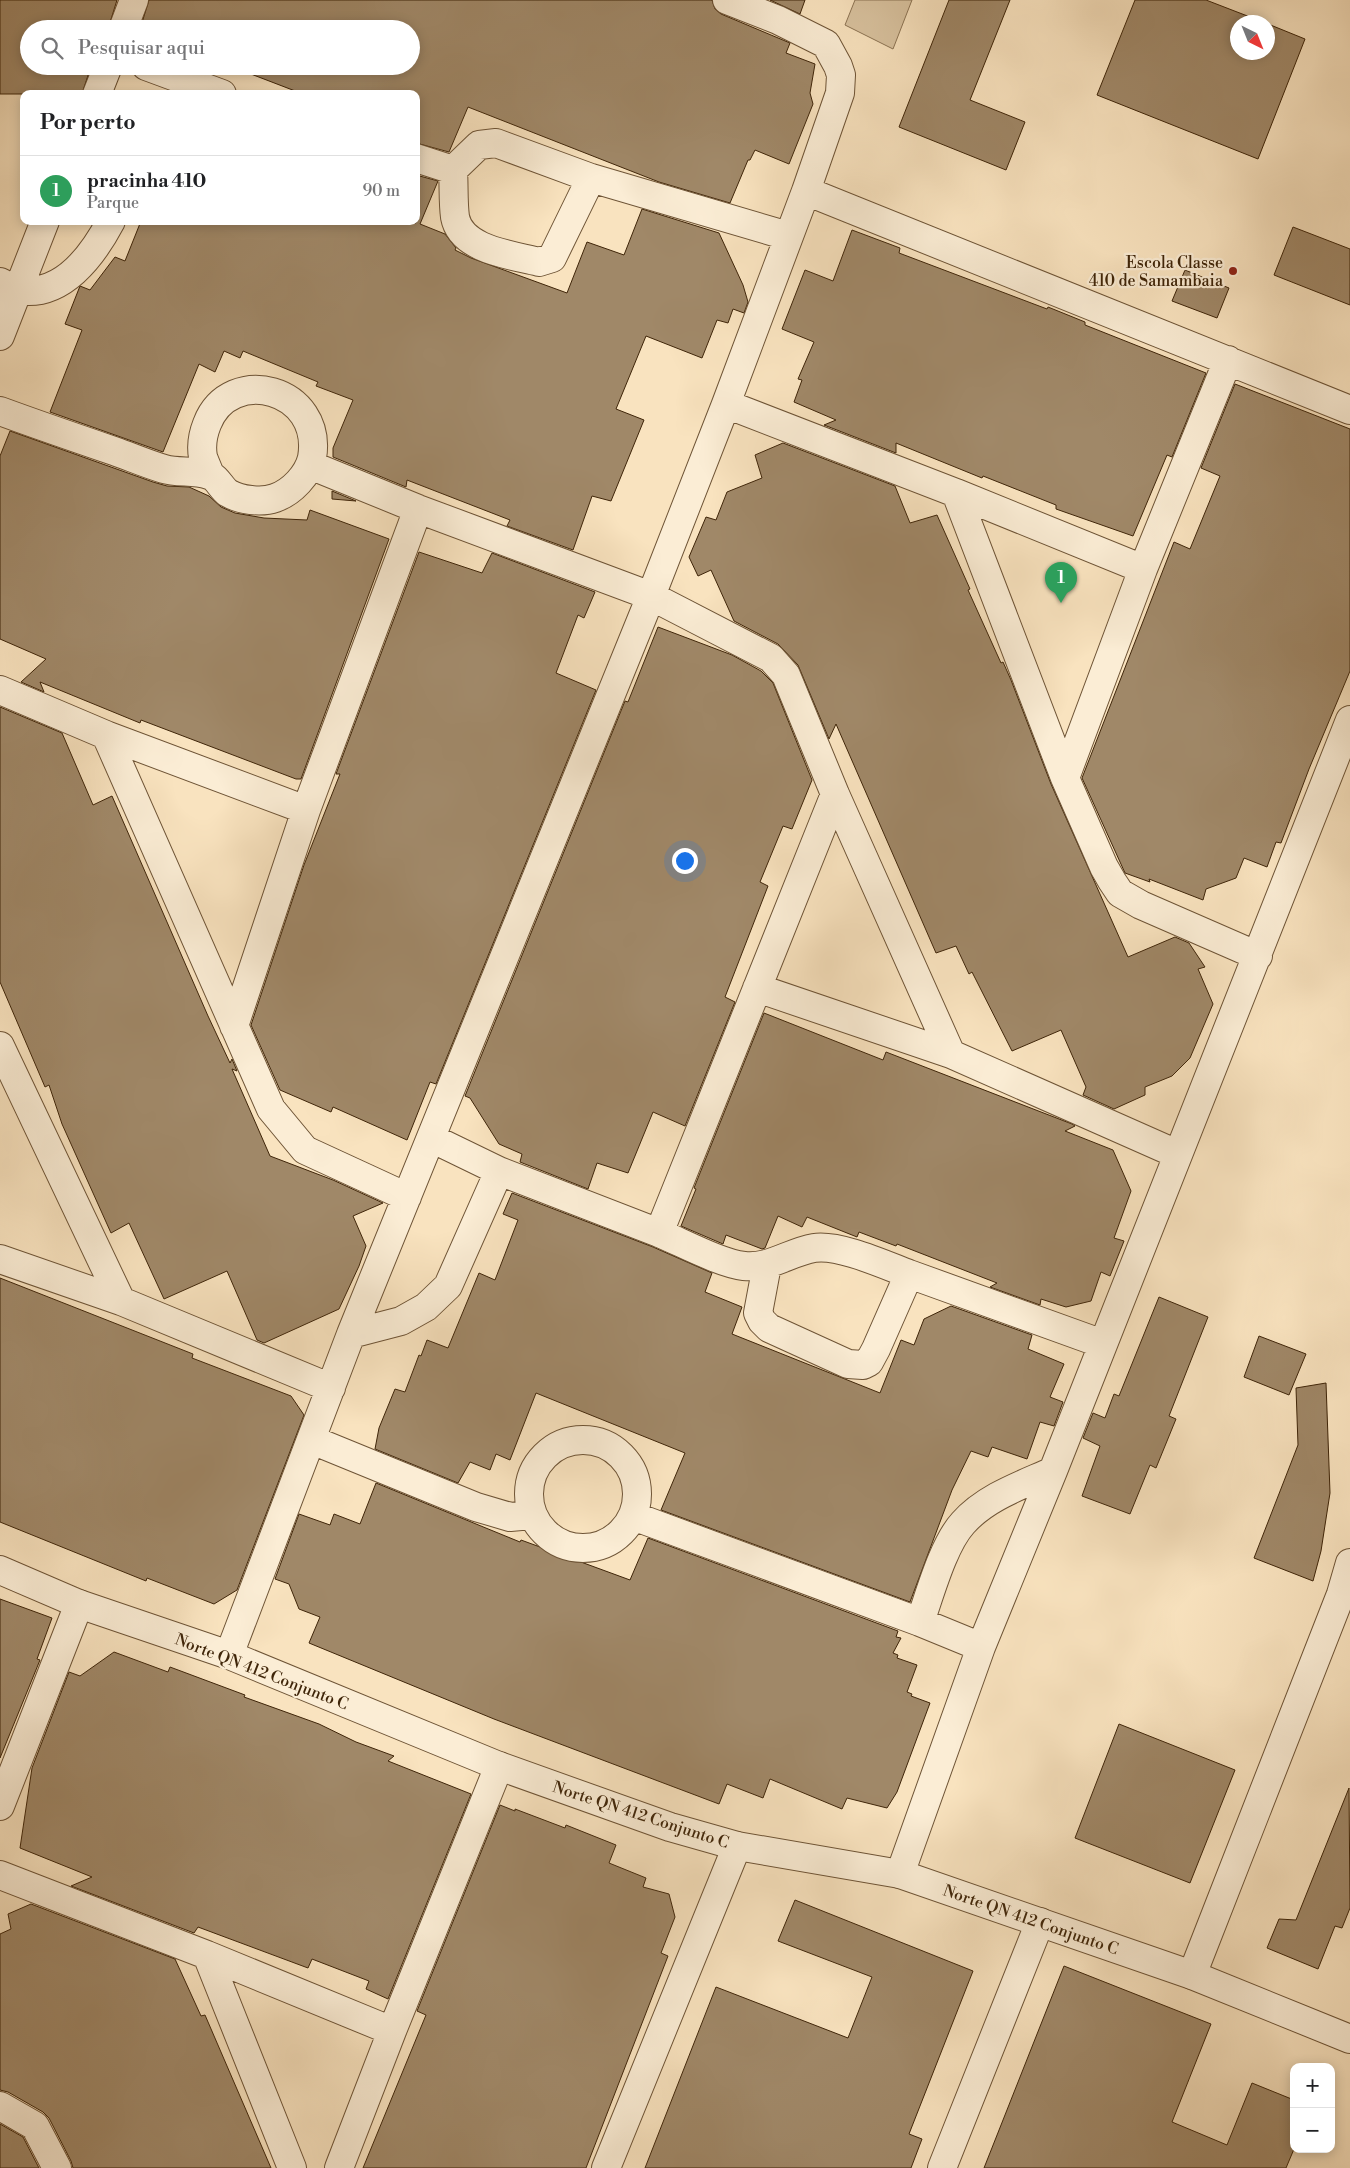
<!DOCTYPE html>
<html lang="pt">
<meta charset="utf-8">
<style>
body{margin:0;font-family:"Libre Bodoni",serif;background:#f6f6f6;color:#202124}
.controls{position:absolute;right:15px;bottom:15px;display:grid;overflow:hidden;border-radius:10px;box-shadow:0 2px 12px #0003}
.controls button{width:45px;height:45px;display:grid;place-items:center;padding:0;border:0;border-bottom:1px solid #e0e0e0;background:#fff;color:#202124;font:25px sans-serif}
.compass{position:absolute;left:1230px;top:15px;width:45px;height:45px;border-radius:50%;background:#fff;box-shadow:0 2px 12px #0003;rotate:137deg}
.you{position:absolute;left:684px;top:860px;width:18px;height:18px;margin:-12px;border:4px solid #fff;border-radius:50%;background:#1a73e8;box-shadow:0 0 0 8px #1a73e833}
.badge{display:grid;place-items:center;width:32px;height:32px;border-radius:50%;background:#8f2418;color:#fff;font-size:16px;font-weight:700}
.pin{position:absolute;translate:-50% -41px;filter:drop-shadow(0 1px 2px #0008)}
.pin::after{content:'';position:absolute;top:26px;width:18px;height:15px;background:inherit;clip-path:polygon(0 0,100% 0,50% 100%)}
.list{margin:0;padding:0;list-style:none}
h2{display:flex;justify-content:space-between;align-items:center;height:65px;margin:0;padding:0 20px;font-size:21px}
h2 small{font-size:16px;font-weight:400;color:#757577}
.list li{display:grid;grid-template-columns:32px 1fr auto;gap:15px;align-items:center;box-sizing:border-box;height:70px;padding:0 20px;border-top:1px solid #e0e0e0}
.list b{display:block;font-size:19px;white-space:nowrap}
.list p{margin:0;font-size:16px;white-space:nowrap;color:#757577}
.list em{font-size:16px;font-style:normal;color:#757577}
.icon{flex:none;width:28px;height:28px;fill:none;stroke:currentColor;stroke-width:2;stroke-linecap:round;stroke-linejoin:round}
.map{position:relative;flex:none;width:1350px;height:2168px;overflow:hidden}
.search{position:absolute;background:#fff;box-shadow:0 2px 12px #0003;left:20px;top:20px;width:400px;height:55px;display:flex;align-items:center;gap:12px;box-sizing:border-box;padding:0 18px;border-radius:28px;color:#757577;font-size:19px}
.panel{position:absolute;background:#fff;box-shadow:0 2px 12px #0003;left:20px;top:90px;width:400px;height:135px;border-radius:10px}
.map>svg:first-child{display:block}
.green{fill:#d9c3a0;stroke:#8c7454}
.building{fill:#a08868;stroke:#3f2509}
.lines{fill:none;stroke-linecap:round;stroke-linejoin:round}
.minor-casing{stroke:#6e5436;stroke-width:30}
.tertiary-casing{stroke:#6e5436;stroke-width:30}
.minor{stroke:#fbedd5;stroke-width:28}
.tertiary{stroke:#fbedd5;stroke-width:28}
.poi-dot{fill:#8f2418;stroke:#fbedd5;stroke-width:2}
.labels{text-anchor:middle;stroke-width:4.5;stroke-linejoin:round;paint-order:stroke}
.poi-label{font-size:16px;fill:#3f2509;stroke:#fbedd5;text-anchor:end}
.street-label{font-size:16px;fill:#3f2509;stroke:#fbedd5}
</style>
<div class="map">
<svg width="1350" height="2168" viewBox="0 0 1350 2168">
<rect width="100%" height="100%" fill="#f9e3bf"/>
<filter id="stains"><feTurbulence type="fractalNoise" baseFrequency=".004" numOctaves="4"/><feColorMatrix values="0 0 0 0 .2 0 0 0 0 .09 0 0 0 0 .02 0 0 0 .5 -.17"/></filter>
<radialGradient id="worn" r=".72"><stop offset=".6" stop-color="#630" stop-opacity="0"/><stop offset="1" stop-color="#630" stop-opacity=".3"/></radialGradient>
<path class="green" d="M855,0h57l-19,49 -48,-24z"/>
<path class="building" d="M0,0h117l-9,29h-79v37h62l-9,28h-82z
M149,0h563l3,9 6,5 69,29 -4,10 29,11 -5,29 3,11 -24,60 -34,-14 -5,10h-2l-18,43 -71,-21 -191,-75 -19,45 -33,-9v-49h-113l-73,-28h181v-37h-271z
M770,0h35l-5,14z
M949,0h61l-40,100 55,22 -19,48 -107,-43z
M1135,0h71l57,22h-25v30h30v-28l37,15 -47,120 -161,-64z
M416,175l22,6 -18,43 25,10 11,14 -1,2 16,8 96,35 20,-51 37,13 18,-46 77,24 24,52 5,17 -4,11 -11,-4 -5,14 -11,-3 -15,38 -56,-22 -30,73 28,11 -33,81 -19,-5 -19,54 -66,-24 3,-6 -103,-40 -1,7 -73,-30v-9l20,-48 -37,-14 2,-4 -75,-31 -3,7 -16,-7 -9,21 -16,-8 -36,88 -113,-40 32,-82 -17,-6 15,-38 10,4 25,-33 10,4 16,-40 275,2z
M1293,227l57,22v56l-76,-30z
M852,230l48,18 -1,5 148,56 1,-2 37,15v3l121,48 -34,84 -5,-2 -34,81 -77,-27v-4l-73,-29 -1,2 -86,-35v10l-72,-28 12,-5 -42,-18 8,-22 -4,-1 16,-37 -32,-13 23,-59 28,11z
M1185,270l44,18 -12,30 -45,-17z
M1235,384l115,45v242l-41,98 -28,74 -5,-1 -9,25 -23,-9 -8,20 -30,11 -3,11 -54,-21 1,3 -25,-9 -43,-95 92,-236 16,7 30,-73 -19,-8z
M10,431l143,51 14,4 22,1 20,9 12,11 14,6 29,5 43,2 3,-10 79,29 -88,240h-5l-155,-59 -1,3 -100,-41 4,10 -23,-10 25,-23 -46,-20v-183z
M783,443l112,43 15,37 27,-8 33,74 -2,1 33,73 2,-1 8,18 40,104 77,173 47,-20 14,6 16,24 -7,2 15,35 -23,54 -18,18 -27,11v8l-31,14 -31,-14 3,-8 -25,-57 -49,21 -40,-79 -3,2 -13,-28 -20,7 -100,-229 -7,15 -31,-74 -20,-21 -44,-23 -23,-51 -13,6 -9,-19 17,-40 10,3 11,-28 35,-14 -7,-23z
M332,491l24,10 -24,-2z
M419,552l63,21 10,-20 103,39 -11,26 -6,-3 -22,58 40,17 -160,394 -6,-2 -23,58 -74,-33 -2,5 -51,-22 -29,-65 53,-160 36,-91h-4z
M658,627l74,28 29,16 12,12 39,97 -20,49 -9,-3 -23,56 8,4 -43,111 10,5 -50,124 -32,-14 -25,61 -31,-10 -9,26 -68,-27 2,-8 -23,-10 -29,-46 -5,-2 160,-395 3,1z
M0,707l62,26 31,72 19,-9 96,220 22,47 2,-4 5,12 -5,-2 38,87 63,24 50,23 -30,13 13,30 -7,20 -20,43 -75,34 -7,-3 -30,-69 -63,28 -35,-76 -18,10 -49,-109 -13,-39 -4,2 -45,-105z
M764,1013l119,47 3,-8 186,72 3,2 -10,5 48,19 18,41 -17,47 10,3 -14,35 -9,-4 -10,29 -25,6 -25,-8 -1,6 -50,-18 7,-4 -100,-39 -1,2 -37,-14 -2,5 -50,-20 -5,10 -24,-11 -13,32 -3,1 -36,-14 -3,9 -42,-18 15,-37 -2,-1z
M512,1193l141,54 59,26 -7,19 37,15 -10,27 148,59 21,-53 13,5 10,-26 27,-13 81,29 -4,14 36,15 -14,33 13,5 -9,24 -14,-4 -13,37 -35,-12 -4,10 -17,-6 -19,39 -42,112 -249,-92 24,-57 -149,-60 -26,67 -14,-6 -6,16 -20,-8 -12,21 -83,-34 4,-21 16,-39 10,3 14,-37 2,1 6,-16 21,8 31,-75 16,7 23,-60 -15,-6z
M0,1278l193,76 -1,4 99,38 13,19 -67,175 -23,14 -67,-26 -1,3 -146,-59z
M1159,1297l49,20 -39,99 7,3 -20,49 -6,-3 -20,49 -48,-18 18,-50 -17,-8 10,-25 12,5 9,-24 5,2z
M1259,1336l47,18 -17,41 -45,-18z
M1326,1383l4,110 -9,58 -8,30 -59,-23 44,-113 -2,-57z
M376,1483l144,59 1,-2 109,40 18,-42 250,93 -2,6 5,1 -8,15 5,2 -1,3 20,7 -10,27 5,2 -1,2 19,7 -33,89 -10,16 -40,-10 -5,11 -72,-30 -7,19 -36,-14 -8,20 -225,-85 -185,-76 11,-26 -21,-8 -10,-25 -14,-5 24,-65 31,11 4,-11 26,10z
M0,1599l52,19 -15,41 3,1 -40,98z
M114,1652l54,20 2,-5 75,28 -1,2 75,27 37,18 38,14 -6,5 83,33 -83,205 -22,-10 3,-8 -57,-22 -4,9 -110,-41 -4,6 -123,-47 21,-9 -72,-29 12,-80 37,-96 11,4z
M1119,1724l116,46 -45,113 -115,-45z
M1349,1788l1,120 -8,20 -7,-2 -17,43 -51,-21 12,-29 17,1z
M500,1805l15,6v-2l50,19 1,-3 50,20 -7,18 37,15 -3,9 26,7 6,23 -14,36 7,3 -82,212h-223l63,-153 -9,-4z
M795,1900l178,71 -64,163 13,5 -11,29h-266l71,-181 132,51 24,-61 -94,-36z
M31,1904l144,55 26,57 4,-1 66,153h-198l-2,-7 -22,-43 -6,-6 -35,-20 -8,-2v-156l11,-5 -3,-15z
M1064,1966l147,58 -39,98 55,23 25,-62 42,17v49l-8,19h-302z
M0,2124l23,13 16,31h-39z"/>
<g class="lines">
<defs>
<path id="minor" d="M727,0l51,20 48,24 12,22 3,9 -1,18 -34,98 544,219
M123,29l11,-29
M146,66l76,28
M97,94l11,-28
M496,143l95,35 -39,80 -13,4c-27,-7 -78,-12 -84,-45 -2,-15 -1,-31 -2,-47l26,-25z
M416,158l37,12
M591,178l197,58
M0,282c5,2 12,7 18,8 44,8 75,-35 93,-69
M0,336l45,-115
M726,404l230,89 109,285 39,89 8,14 8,12 21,12 117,51
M0,411c38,14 76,27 114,40 17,6 33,13 50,18 14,4 31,1 45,6 8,2 12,13 19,18 12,7 33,10 47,5 17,-6 33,-23 37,-40 12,-70 -82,-94 -105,-34 -4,10 -6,22 -4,33 2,6 5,12 7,18
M310,465l108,44 233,87 120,62 15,17 49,119 116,260 226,100
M956,493l187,76
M0,690l106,45 165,374 34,41 102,47
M106,735l200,75
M1065,778l78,-209 85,-209
M757,988l194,66
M234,1026l72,-216 112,-301
M0,1046l121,255 210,87
M431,1138l68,33 160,62 176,-439
M659,1233c24,10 61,30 85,33 25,3 46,-14 70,-18 25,-4 71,17 95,26l-33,75 -7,13 -6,3 -15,-1 -79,-36 -7,-7 -4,-8 9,-48
M0,1259l121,42
M909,1274l194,70
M351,1334l50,-13 25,-14 22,-21 51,-115
M529 1494a54 54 0 1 1 108 0a54 54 0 1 1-108 0Z
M312,1440l164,67 34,10 22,-2
M633,1516l287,106 61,25
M920,1622c10,-28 23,-77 43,-99 23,-26 59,-38 90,-52
M229,1655l122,-321 300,-738 75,-192 80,-213
M0,1806l79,-202
M900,1874l81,-227 72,-176 297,-751
M0,1875l207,80 85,213
M207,1955l185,76
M1192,1975l149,-381 9,-31
M0,2106l35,20 22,42
M339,2168l53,-137 107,-265
M606,2168l131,-322
M942,2168l98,-246"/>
<path id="tertiary" d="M0,1570l79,34 150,51 270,111 171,61 67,19 163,28 292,101 158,64"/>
</defs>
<use href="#minor" class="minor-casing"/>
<use href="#tertiary" class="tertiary-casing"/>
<use href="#minor" class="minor"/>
<use href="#tertiary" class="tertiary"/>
</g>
<circle class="poi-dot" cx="1233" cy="271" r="5"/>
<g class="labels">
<g class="poi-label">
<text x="1223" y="268">Escola Classe<tspan x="1223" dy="18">410 de Samambaia</tspan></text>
</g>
<g class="street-label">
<text transform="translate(262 1671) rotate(21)" y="6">Norte QN 412 Conjunto C</text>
<text transform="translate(641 1814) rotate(18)" y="6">Norte QN 412 Conjunto C</text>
<text transform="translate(1031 1919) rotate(19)" y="6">Norte QN 412 Conjunto C</text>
</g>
</g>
<rect width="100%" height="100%" filter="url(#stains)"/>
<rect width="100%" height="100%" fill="url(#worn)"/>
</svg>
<div class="controls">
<button>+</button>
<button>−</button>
</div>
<svg class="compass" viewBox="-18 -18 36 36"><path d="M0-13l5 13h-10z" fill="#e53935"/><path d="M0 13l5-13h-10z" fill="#757577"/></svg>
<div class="you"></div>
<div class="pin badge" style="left:1061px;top:603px;background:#2e9e5b">1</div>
<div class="search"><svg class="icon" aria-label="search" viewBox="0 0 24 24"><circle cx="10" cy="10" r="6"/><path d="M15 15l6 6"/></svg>Pesquisar aqui</div>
<section class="panel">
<h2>Por perto<small></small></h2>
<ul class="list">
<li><span class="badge" style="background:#2e9e5b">1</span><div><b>pracinha 410</b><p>Parque</p></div><em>90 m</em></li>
</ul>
</section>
</div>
